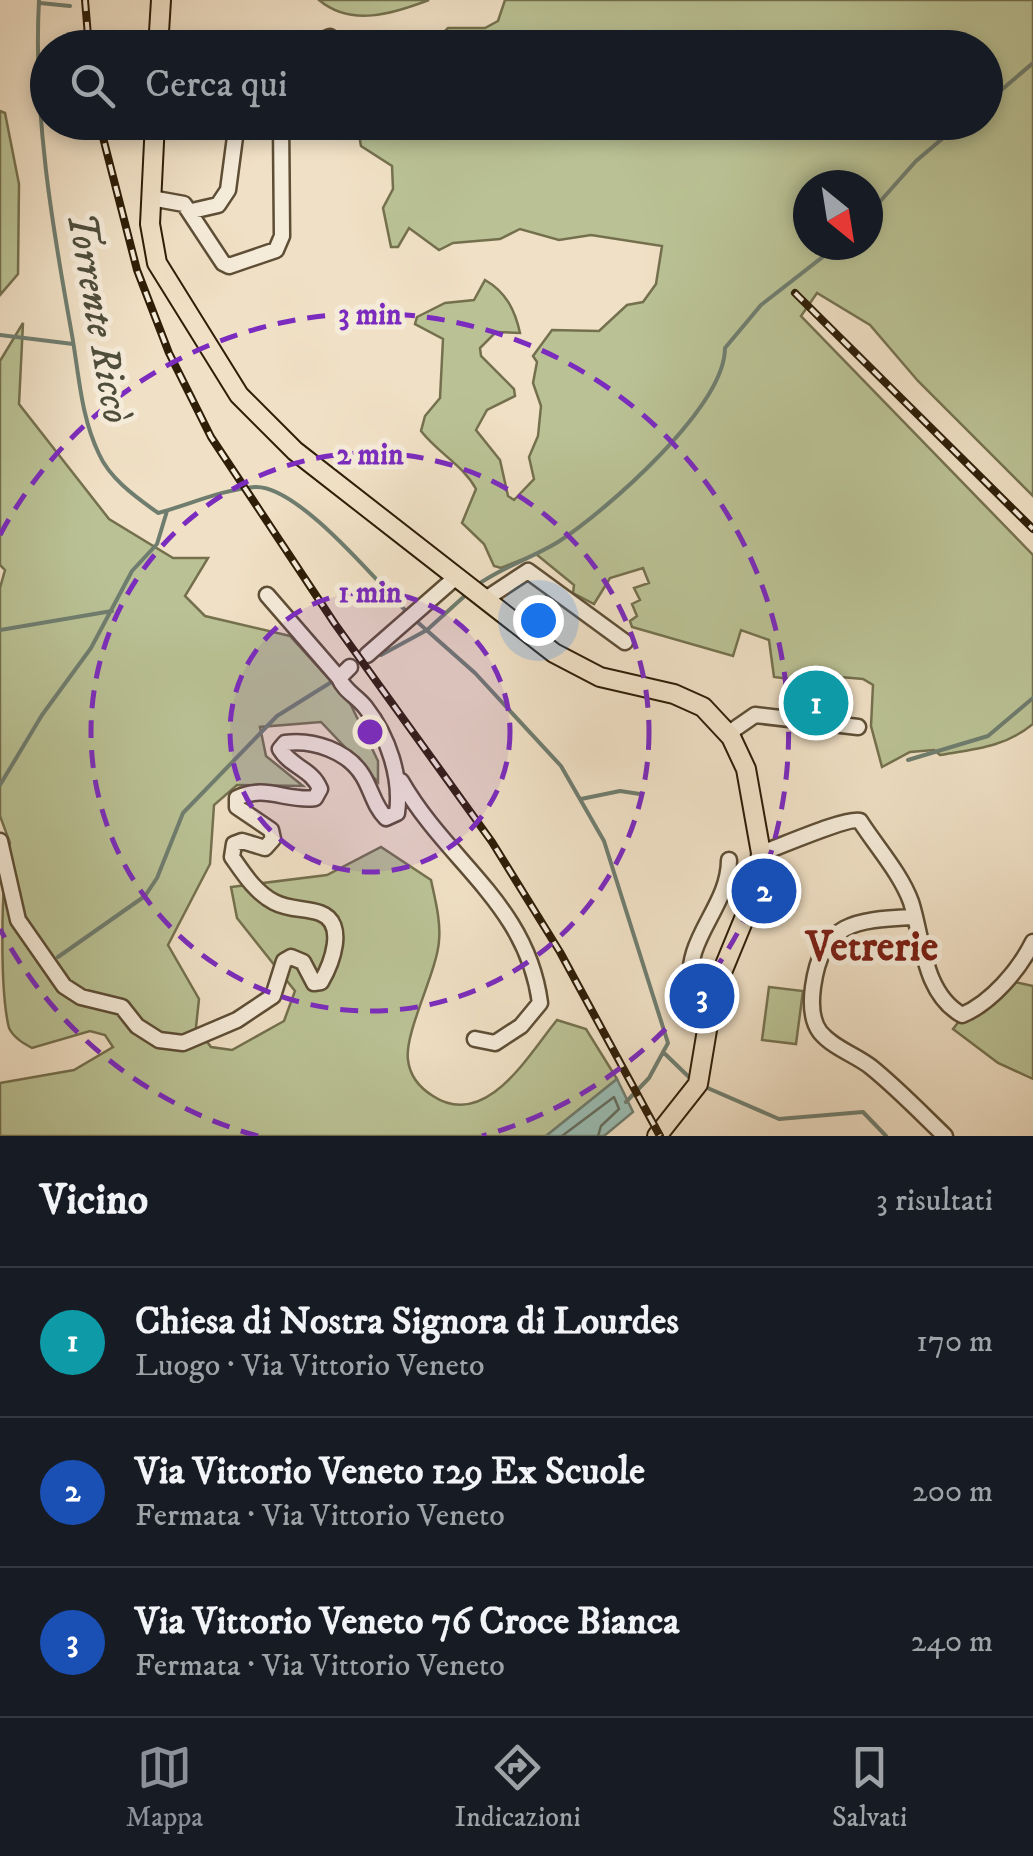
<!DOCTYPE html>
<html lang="it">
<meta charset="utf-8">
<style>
body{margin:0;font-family:"IM FELL DW Pica",serif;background:#20242c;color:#f1f3f6}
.compass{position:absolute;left:793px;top:170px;width:90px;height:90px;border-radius:50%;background:#171b24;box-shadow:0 5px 15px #0003;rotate:150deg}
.you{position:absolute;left:538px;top:620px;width:35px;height:35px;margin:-25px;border:8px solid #fff;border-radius:50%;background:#1a73e8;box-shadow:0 0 0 15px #1a73e833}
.badge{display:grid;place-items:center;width:65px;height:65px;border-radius:50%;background:#8c9099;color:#fff;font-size:32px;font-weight:700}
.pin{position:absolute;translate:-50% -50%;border:5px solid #fff;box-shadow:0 2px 10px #0006}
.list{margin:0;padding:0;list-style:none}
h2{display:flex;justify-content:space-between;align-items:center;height:130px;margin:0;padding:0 40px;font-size:42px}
h2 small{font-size:32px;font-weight:400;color:#9ea1a6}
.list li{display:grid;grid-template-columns:65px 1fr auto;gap:30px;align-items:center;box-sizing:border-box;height:150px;padding:0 40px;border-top:2px solid #363941}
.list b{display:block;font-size:38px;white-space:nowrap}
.list p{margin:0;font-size:32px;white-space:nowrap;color:#9ea1a6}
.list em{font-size:32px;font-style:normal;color:#9ea1a6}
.icon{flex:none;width:55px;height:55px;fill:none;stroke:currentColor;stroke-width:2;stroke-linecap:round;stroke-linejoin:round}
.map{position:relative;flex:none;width:1033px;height:1136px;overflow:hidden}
.search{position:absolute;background:#171b24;box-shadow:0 5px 15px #0003;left:30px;right:30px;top:30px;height:110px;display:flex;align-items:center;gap:25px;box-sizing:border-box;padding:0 35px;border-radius:55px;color:#9ea1a6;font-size:38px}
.sheet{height:580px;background:#171b24}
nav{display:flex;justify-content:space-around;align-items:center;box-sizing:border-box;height:140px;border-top:2px solid #363941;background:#171b24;font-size:28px;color:#9ea1a6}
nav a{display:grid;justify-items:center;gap:5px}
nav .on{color:#8c9099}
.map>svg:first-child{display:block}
.green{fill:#bac295;stroke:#74704e;stroke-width:2.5;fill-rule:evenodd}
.water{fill:#9abdb4;stroke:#6f7d6f;stroke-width:2.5}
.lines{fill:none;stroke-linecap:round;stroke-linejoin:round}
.shore{stroke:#646d5e;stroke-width:2.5}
.stream{stroke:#6f7d6f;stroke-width:4}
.minor-casing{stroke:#5e4e36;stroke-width:19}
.major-casing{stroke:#2e1d07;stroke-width:22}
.minor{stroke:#f5ebd9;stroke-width:14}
.major{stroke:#f0e0c5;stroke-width:18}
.rail-casing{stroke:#2e1d07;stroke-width:8}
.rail{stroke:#f5ebd9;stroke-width:4;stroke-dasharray:11;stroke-linecap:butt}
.ring{fill:none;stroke:#7b2cbf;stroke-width:5;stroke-dasharray:18 12}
.labels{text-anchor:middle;stroke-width:10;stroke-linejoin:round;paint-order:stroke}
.water-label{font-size:40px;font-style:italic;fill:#4e4d3b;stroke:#f5ebd9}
.quarter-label{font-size:42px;font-weight:bold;fill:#7a1f14;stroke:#f5ebd9}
.centre{fill:#7b2cbf;stroke:#f5ebd9;stroke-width:5}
.ring-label{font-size:30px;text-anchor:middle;font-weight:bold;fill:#7b2cbf;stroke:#f5ebd9;stroke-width:10;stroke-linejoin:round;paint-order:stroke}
</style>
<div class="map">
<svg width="1033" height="1136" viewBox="0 0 1033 1136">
<rect width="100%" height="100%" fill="#f0e0c5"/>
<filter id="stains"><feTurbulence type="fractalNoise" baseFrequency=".002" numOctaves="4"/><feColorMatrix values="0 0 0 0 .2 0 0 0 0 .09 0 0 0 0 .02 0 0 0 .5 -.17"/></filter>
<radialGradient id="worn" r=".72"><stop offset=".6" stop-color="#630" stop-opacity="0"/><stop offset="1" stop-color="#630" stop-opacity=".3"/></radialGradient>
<path class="green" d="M319,0h110c-37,14 -78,27 -110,0z
M505,0h528v496l-115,-115 -48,-56 -53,-32 -16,23 232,239v169c-28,23 -57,25 -93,31l-6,-5 -24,2 -28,15 -11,-41 2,-41 -10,-6 -57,-5 -3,7 -29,-4 -5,-37 -28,-10 -8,26 -101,-29 -2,-6 7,-5 -5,-12 8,-4 -6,-12 15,-5 -6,-15 -33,10 -16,26 -21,-11 1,-8 -38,-31 -35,14 -7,-2 -10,-22 -22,-21 14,-34c-13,-24 -38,-36 -55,-58l4,-15 15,-18 3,-59 -28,-15 2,-7 28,-14 29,-3 11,-20c21,12 30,30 35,53l-24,-1 -16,16 1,8 33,33 1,7 -28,14 -11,20 24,30 8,36 6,4 20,-21 -5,-22 9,-21 3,-30 -8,-23 4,-21 -4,-6 19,-26 47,1 28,-26 16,-3 13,-18 6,-38 -71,-11 -32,5 -39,-11 -20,10 -47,4 -14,7 -30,-22 -11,19h-7l-8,-39 10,-19 -1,-23 -31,-20 -4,-23 629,-1v-74l-584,-1 1,-7 30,3 15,-15h37l13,-7zM808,185h60v60h-60z
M0,111l5,2 14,71 -1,90 -18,21z
M23,323l-4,81 90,115 64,39h35l-23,38 20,20 85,20 59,65 29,60v21l-57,-60 -61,5 6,29 37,30 -66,-1 -23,20 -4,59 -42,81 31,54 -3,28 15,20 21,3 52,-29 11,-30 -58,-73 -6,-31 96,-12 54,-28 50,33c4,19 10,41 8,61 -2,31 -35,92 -31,119 2,17 12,28 25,36 53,35 96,-42 124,-76l29,9 31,50 -71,57h-546v-53l74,-13 39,-23 -8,-12 -15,-4 -58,17c-9,-5 -18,-10 -23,-20 -9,-36 -9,-148 1,-185l-10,-27v-228l5,-18 -5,-5v-204z
M1015,982l18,4v93l-35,-16 -45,-34 7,-9 28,-13z
M769,987l34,4 -7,53 -34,-4z"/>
<path class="water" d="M617,1079l16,33 -29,24h-58z"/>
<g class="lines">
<path class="shore" d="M562,1136l52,-39 5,12 -18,17 -3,10"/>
<path class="stream" d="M39,0c-6,112 13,225 33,335 7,40 9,82 27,119 11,25 37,43 59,59 30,-8 66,-24 97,-26 43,-2 121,94 152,125
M40,3l30,3
M986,103l47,-40
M868,215l48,-54 46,-39
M0,335l73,9
M476,586c24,-18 56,-28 82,-44 48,-31 167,-135 167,-194l36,-43 77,-60
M414,619l61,54 86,93 43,75 64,202 -19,35 -23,24
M0,630l112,-19
M381,655l46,-25 42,-38
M908,760l80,-24 45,-38
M0,785l42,-70 49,-67 41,-77 25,-27 10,-33
M581,799l39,-8 20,3
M58,957l87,-61 12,-18 26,-65 94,-97 56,-35
M663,1052l28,27
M703,1086l76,33 84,-7 23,24"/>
<defs>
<path id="minor" d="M304,48l26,-11 1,11
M151,198l33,6 39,59 6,3 47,-16 6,-14 -1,-114
M192,211l26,-6 10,-15 9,-68
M267,595l72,83
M484,600l44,-29 97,71
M367,655l88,-77
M729,733l26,-18 103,12
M401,781c47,82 126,123 139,222l-19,23 -26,17 -20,-4
M0,841l18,79 46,66 17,11 41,10 15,19 22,14 24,3 54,-23 36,-24 11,-35 7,-4 12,5 11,21 7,-1c10,-17 27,-59 -1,-69 -14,-5 -31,-3 -46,-11 -19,-10 -30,-28 -42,-45l2,-13 8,-3 23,7 8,-9 -2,-9 -34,-23v-9c28,-14 50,4 78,0l5,-9c-8,-20 -29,-22 -40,-40l5,-6c28,-4 63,8 78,33 9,15 11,30 23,42l11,-5c5,-35 -9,-77 -31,-105 -9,-12 -21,-16 -27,-30l11,-11
M761,853c18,-6 88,-37 99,-32 16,25 41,53 51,81 12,37 12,91 51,113 29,-12 57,-45 71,-73
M912,917c-57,3 -90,5 -99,70 -2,15 -2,33 7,45 13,16 36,23 51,35 26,21 50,46 74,69
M711,1004l-19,-14c-11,-50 37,-82 37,-130"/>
<path id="major" d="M158,48l3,-48
M155,122l-5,102 7,39 82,132 56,56 259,202 46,24 74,17 29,13 28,30 15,32 15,84 -3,32 -45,109 -15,90 -41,52"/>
</defs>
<use href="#minor" class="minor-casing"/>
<use href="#major" class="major-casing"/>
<use href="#minor" class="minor"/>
<use href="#major" class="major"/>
<defs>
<path id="rail" d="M85,0l4,48
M99,122l38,148 32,83 42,84 124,187 157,218 68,110 100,184
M795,293l238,236"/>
</defs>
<use href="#rail" class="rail-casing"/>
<use href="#rail" class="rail"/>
</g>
<circle cx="370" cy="732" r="140" fill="#7b2cbf" fill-opacity=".12"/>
<g class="ring">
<circle cx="370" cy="732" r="140"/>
<circle cx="370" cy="732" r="279"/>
<path d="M258 1136A419 419 0 0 1 0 929M0 535A419 419 0 1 1 482 1136"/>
</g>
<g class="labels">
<g class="water-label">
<text transform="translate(100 317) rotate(80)" y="14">Torrente Riccò</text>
</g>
<g class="quarter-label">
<text x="872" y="960">Vetrerie</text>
</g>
</g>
<circle cx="370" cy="732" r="15" class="centre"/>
<g class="ring-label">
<text x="370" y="324">3 min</text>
<text x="370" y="464">2 min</text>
<text x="370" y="602">1 min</text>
</g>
<rect width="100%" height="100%" filter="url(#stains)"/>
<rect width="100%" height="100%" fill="url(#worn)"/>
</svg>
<svg class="compass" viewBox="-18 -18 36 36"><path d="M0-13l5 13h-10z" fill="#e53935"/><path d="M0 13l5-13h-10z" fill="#9ea1a6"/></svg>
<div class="you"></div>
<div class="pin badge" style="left:816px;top:703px;background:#0f9aa8">1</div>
<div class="pin badge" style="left:764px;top:891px;background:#1a4fb4">2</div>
<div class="pin badge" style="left:702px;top:996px;background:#1a4fb4">3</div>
<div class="search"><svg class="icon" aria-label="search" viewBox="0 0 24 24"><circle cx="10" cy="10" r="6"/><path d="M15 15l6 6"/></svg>Cerca qui</div>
</div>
<section class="sheet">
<h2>Vicino<small>3 risultati</small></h2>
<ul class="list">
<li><span class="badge" style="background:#0f9aa8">1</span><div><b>Chiesa di Nostra Signora di Lourdes</b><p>Luogo · Via Vittorio Veneto</p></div><em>170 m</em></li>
<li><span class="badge" style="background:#1a4fb4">2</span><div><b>Via Vittorio Veneto 129 Ex Scuole</b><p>Fermata · Via Vittorio Veneto</p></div><em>200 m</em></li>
<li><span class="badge" style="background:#1a4fb4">3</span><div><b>Via Vittorio Veneto 76 Croce Bianca</b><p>Fermata · Via Vittorio Veneto</p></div><em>240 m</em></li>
</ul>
</section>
<nav>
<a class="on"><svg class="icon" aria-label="map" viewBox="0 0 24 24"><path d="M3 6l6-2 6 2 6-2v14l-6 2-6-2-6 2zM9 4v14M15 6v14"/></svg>Mappa</a>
<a><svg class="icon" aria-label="directions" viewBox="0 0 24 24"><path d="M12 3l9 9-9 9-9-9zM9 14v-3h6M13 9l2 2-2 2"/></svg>Indicazioni</a>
<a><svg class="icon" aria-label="saved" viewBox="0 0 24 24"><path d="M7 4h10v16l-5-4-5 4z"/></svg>Salvati</a>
</nav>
